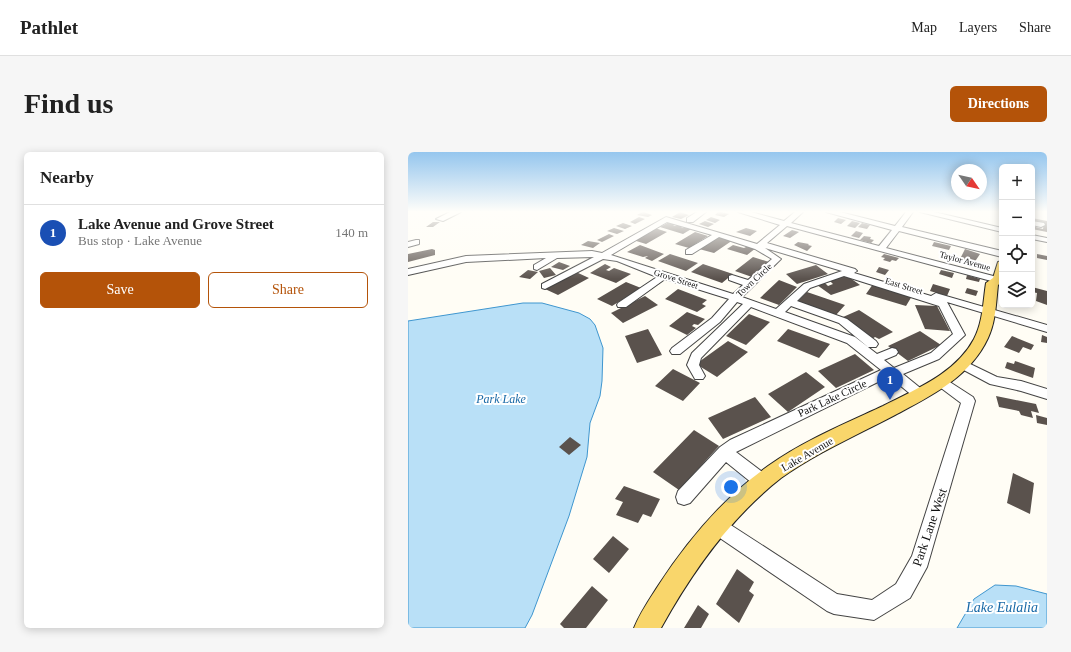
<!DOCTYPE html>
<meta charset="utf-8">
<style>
body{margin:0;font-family:"Times New Roman",serif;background:#f6f6f6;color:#222}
.controls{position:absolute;right:12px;top:12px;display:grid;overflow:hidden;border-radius:6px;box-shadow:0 2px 10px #0003}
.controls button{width:36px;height:36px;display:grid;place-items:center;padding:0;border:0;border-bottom:1px solid #e0e0e0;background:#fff;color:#222;font:20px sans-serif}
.compass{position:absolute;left:543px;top:12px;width:36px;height:36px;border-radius:50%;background:#fff;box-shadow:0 2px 10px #0003;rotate:124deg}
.you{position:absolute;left:323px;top:335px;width:14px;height:14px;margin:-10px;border:3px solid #fff;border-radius:50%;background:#1a73e8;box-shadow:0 0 0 6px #1a73e833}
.badge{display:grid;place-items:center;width:26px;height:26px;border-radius:50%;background:#b45309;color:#fff;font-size:13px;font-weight:700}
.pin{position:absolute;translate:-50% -33px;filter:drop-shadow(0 1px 2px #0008)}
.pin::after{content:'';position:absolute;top:21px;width:14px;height:12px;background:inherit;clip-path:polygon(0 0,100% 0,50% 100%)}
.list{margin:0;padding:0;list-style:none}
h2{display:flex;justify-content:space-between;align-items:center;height:52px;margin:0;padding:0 16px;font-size:17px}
h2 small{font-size:13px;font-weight:400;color:#767676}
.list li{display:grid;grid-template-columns:26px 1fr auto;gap:12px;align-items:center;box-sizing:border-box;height:56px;padding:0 16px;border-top:1px solid #e0e0e0}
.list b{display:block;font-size:15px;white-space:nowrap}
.list p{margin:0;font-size:13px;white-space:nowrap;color:#767676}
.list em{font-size:13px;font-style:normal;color:#767676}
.actions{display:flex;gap:8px;padding:12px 16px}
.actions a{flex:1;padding:9px 0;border:1px solid #b45309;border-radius:6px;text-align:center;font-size:14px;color:#b45309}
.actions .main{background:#b45309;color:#fff}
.icon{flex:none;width:22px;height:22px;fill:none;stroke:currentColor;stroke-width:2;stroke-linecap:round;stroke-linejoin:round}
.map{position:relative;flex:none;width:639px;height:476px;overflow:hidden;border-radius:6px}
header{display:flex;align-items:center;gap:24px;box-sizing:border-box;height:56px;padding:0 20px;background:#fff;border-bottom:1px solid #e0e0e0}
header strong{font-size:19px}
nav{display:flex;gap:22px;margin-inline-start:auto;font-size:14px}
.intro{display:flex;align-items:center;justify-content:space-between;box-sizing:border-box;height:96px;padding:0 24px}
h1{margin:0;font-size:28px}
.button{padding:10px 18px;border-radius:6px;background:#b45309;color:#fff;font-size:14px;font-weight:700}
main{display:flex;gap:24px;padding:0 24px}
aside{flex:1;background:#fff;border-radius:6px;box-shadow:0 2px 10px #0003}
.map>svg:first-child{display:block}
.water{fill:#b9e0f7;stroke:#3f96cf}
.building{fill:#5a524d}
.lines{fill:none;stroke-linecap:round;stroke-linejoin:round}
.minor-casing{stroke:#444;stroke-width:2}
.major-casing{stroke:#222;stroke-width:2}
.minor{fill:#fff;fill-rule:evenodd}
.major{fill:#f9d66b;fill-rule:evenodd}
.labels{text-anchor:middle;stroke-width:4;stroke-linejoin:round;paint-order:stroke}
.far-street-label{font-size:9px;fill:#111;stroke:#fff}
.street-label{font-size:11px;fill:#111;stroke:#fff}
.water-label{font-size:12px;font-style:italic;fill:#1768a6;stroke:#fff}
.near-street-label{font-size:13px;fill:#111;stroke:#fff}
.near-water-label{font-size:14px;font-style:italic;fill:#1768a6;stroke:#fff}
</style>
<header>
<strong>Pathlet</strong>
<nav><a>Map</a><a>Layers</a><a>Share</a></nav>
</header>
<div class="intro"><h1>Find us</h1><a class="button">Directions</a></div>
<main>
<aside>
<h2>Nearby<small></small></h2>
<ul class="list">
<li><span class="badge" style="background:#1a4fb4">1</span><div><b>Lake Avenue and Grove Street</b><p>Bus stop · Lake Avenue</p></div><em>140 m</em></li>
</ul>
<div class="actions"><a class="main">Save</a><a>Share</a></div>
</aside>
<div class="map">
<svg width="639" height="476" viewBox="0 0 639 476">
<rect width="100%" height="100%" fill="#fffdf5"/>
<path class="water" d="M115,151h19l37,10 11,6 5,6 8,23 -1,33 -2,15 -10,27 -3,34 -18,59 -37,99 -7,13h-117v-307z
M587,433l21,1 31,8v34h-90l17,-29z"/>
<path class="building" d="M234,60h2l8,3 -4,2 -11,-2z
M272,60l9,3 -8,4 -9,-2z
M310,60h3l8,2 -5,3 -9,-2z
M231,65l6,2 -10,5 -5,-2z
M303,65l9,3 -5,3 -9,-3z
M430,66l8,2 -5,4 -7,-2z
M624,66l15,3v11l-15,-3v-3l11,3 1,-6 -12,-1z
M263,69l6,2 -4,2 2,1 4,-2 6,1 -4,2 2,1 4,-2 6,2 -10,6 -23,-7z
M297,69l9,3 -6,3 -9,-3z
M444,69l8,2 -5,5 -8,-2z
M25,70h7l-7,5h-7z
M215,71l9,3 -7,3 -9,-3z
M454,71l8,2 -3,4 -9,-2z
M206,76l10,3 -7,3 -10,-3z
M247,76l12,4 -21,12 -13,-4z
M338,76l11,3 -7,5 -14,-4z
M384,78l7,2 -9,6 -7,-2z
M448,79l7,2 -4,5 -8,-2z
M287,80l13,4 -19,12 -14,-4z
M201,82l5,2 -12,6 -5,-2z
M311,84l14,4 -19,13 -15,-4z
M456,84l7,1 -1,2 4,1 -3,3 -11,-3z
M180,89l12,2 -7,5 -12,-3z
M390,90l11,2 -1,1 4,1 -5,5 -13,-6z
M526,90l17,4 -2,4 -17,-4z
M232,93l24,9 -12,7 -7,-3 3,-2 -5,1 -16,-5z
M325,93l11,3 4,-2 8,2 -9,7 -20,-6z
M24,97l3,1v5l-27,7v-8z
M557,97l15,5 -6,9 -14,-4z
M262,102l28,9 -12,8 -28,-10z
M476,102l15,4 -3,3 -4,-1 -2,2 -7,-2 2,-2 -4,-1z
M629,102l10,2v4l-10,-2z
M345,105l16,5 -17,15 -17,-6z
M151,110l11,4 -7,4 -12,-3z
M197,112l6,3 -5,3 3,1 5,-3 17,6 -15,9 -26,-10z
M295,112l30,10 -11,9 -31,-11z
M408,113l12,9 -31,10 -11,-10z
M471,115l10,3 -4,5 -9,-3z
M142,116l6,7 -12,3 -5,-7z
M120,118l10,2 -8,7 -11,-2z
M533,118l13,3 -2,5 -13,-4z
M168,120l13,6 -31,17 -13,-6z
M438,123l14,10 -29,10 -14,-10 7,-3 4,4 5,-2 -3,-3z
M559,123l13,4 -1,3 -13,-3z
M371,128l18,7 -18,18 -19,-7z
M218,130l15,6 -29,18 -15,-7z
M465,132l39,12 -6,10 -40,-12z
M525,132l17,5 -3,7 -17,-5z
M624,135l15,4v14l-11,-4 1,-8 -5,-1z
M559,136l11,3 -2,5 -11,-3z
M270,137l29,11 -5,4 4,2 -9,6 -32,-13z
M399,140l38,13 -9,10 -39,-13z
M237,144l13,9 -35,18 -12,-10z
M507,153l22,1 13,25 -25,-2z
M451,158l34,22 -14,7 -4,-2 -3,2 -29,-22z
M279,160l18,7 -7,6 -4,-1 -2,2 4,2 -9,7 -18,-9z
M341,162l21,8 -24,23 -20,-9z
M240,177l14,26 -25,8 -12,-27z
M380,177l42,15 -11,14 -42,-17z
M512,179l21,14 -33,16 -20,-15z
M634,183l5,2v6l-6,-1z
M604,184l22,9 -3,5 -8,-3 -4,6 -15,-6z
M320,189l20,11 -31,25 -21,-13z
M447,202l19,16 -38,18 -18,-17z
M607,209l20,7 -2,10 -28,-10 2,-6 7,2z
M265,217l27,14 -17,18 -28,-15z
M398,220l19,15 -37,25 -20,-18z
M588,244l40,8 3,9 -8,-2 2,7 -12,-3 -2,-4 -20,-4z
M347,245l16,20 -48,22 -15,-21z
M628,263l11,3v7l-10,-2z
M286,278l25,16 -40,44 -26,-18z
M162,285l11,8 -12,10 -10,-8z
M605,321l21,10 -4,31 -23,-11z
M216,334l36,13 -9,18 -8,-3 -5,9 -22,-8 7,-13 -8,-3z
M205,384l16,13 -20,24 -16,-14z
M329,417l17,13 -5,9 5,4 -15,28 -23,-19z
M184,434l16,14 -22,28h-22l-4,-4z
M290,453l11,9 -8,14h-17z"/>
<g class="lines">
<defs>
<path id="minor" d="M42,60h11l-18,9 -7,-2z
M289,60h9l-13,10h-6v-4z
M330,60h13l33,9 11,-9h8l-12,11 88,23 13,-16 -66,-18h14l55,14 11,-14h7l-11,15 100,24v6l-103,-26 -13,17 115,30v4h-6l-208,-56 -20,17 88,26 2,2 -3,2 77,23 5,-3 3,1 108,31v7l-100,-30 18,33 -26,24 -36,15 21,17 2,3 -2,3 -5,2 -5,-2 -24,-20 -6,2 -148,73 33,25 2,5 -2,5 -6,2 -6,-2 -31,-25 -36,41 -6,2 -6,-2 -2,-6 2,-6 42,-44 10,-7 151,-70 -34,-27 -96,-36 -50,51 -2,7 6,11 -2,3h-8l-8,-14 5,-12 51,-49 -6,-2 -17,20 -40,32h-8l-2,-3 2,-3 40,-30 17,-19 -64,-20 -39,28h-8l-1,-2 1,-2 39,-26 -40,-16 -14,-2 -58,30 -3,-1v-4l52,-27 -37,1 -20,12 -3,-1v-4l12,-7 -80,4 -58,13v-6l58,-13 126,-5 10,2 64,-36 91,27 23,-19zM259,70l45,13 -26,15v4h6l27,-17 36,12 17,10 -24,21 -16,-5 -3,1v4l14,5 -10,9 -122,-39zM357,96l77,23 -38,13 -28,25 -34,-12 39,-38zM436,124l95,30 14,28 -22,19 -37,15 -10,-8 12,-5 2,-3 -2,-3 -4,-1 -15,6 -22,-17 -70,-25 6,-6 48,17 29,24h8l2,-3 -2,-3 -29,-22 -50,-18 13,-13z
M512,60h14l68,16v4z
M624,69l12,2 1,2 -4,2 -9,-2z
M624,83l15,3v4l-15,-3z
M8,88h3v4l-11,3v-5z
M556,209l33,16 24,4 26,8v10l-26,-8 -31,-7 -30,-16 -2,-3 2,-3z
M534,225l31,20 2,4 -48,166 -17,31 -36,22 -40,-6 -7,-3 -116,-79 -3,-6 3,-6 6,-3 6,3 114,74 35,6 24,-16 16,-28 49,-153 -24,-18 -1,-3 1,-3z"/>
<path id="major" d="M594,109v21l-4,3c-2,17 -2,36 -10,53 -18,39 -57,58 -93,77 -38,20 -79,38 -114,63 -51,40 -89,94 -120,150h-27c6,-15 15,-28 24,-42 30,-46 65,-88 110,-120 35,-25 76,-42 115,-60 33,-17 73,-33 91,-67 9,-17 9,-37 12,-56l7,-5 5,-16z"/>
</defs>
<use href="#minor" class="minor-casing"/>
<use href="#major" class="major-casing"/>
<use href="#minor" class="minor"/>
<use href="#major" class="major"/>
</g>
<linearGradient id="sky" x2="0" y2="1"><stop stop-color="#95c6ee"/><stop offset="0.47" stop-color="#fffefa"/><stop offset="1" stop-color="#fffefa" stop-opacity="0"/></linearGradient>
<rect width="639" height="127" fill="url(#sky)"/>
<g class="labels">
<g class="far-street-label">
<text transform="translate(557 109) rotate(15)" y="3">Taylor Avenue</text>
<text transform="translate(268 127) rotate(18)" y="3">Grove Street</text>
<text transform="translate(346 128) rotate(-43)" y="3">Town Circle</text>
<text transform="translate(496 134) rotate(17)" y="3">East Street</text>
</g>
<g class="street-label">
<text transform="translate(424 246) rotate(-25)" y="4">Park Lake Circle</text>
<text transform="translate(399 302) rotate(-30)" y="4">Lake Avenue</text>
</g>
<g class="water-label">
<text x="93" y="251">Park Lake</text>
</g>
<g class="near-street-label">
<text transform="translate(521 375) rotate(-71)" y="5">Park Lane West</text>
</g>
<g class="near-water-label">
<text x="594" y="460">Lake Eulalia</text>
</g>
</g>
</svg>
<div class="controls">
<button>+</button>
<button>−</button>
<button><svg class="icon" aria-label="locate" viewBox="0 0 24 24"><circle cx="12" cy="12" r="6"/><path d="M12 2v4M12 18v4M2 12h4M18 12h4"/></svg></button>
<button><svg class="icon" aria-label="layers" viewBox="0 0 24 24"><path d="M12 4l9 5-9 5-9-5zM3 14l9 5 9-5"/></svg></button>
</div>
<svg class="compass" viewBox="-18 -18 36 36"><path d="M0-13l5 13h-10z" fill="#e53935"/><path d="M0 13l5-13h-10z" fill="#767676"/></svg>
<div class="you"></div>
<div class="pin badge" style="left:482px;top:248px;background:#1a4fb4">1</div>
</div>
</main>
